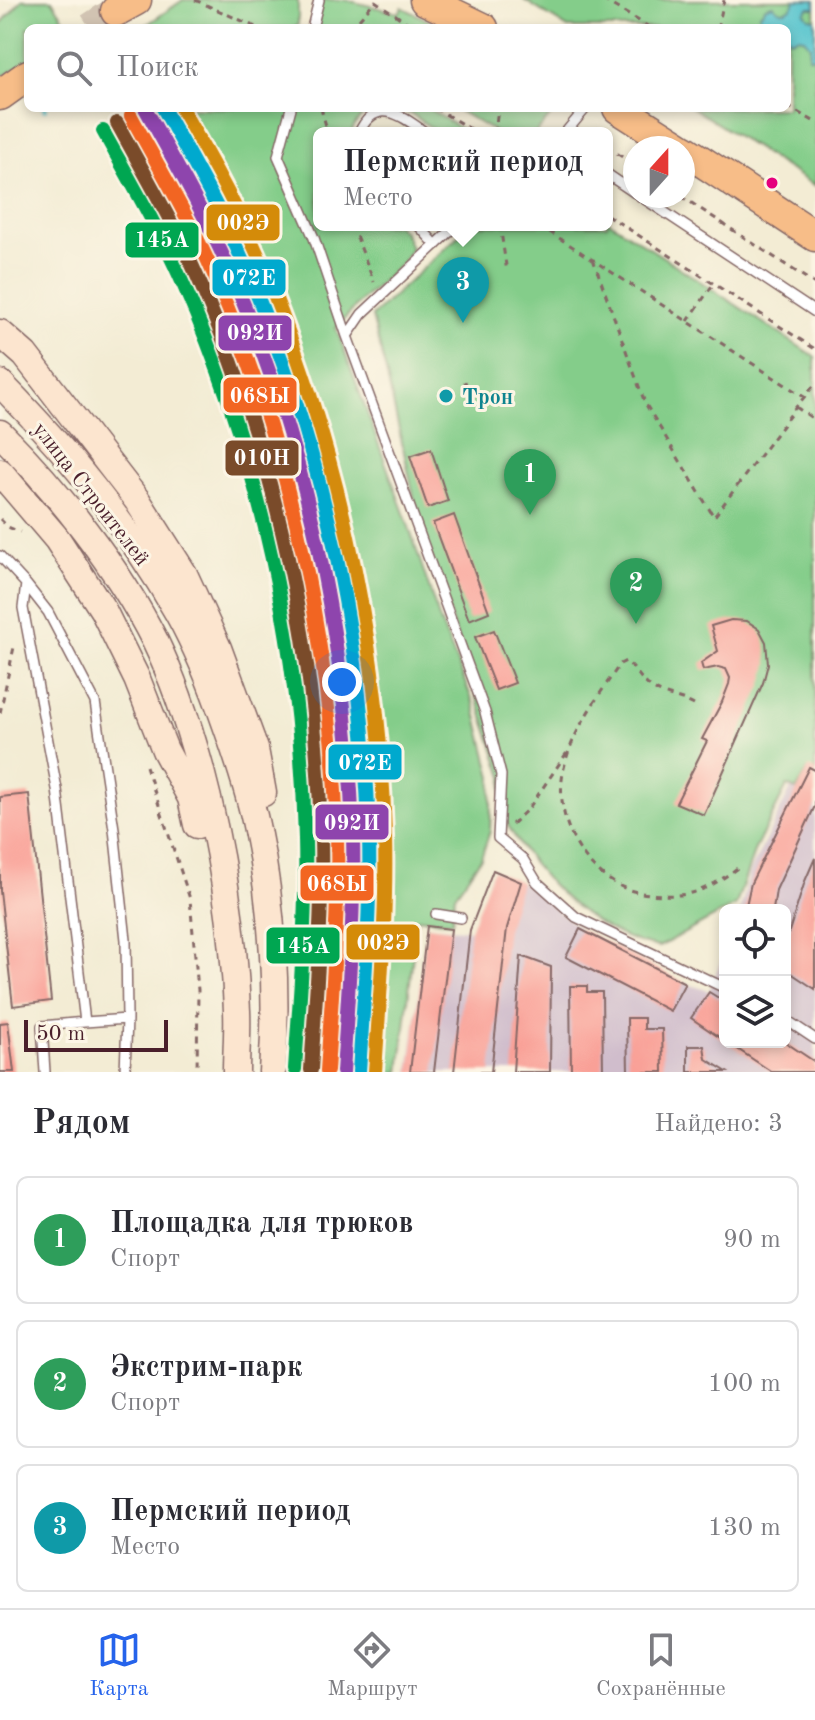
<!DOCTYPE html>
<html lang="ru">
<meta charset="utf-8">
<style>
body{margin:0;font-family:"Old Standard TT",serif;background:#f2f2f3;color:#2b2b33}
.controls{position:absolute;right:24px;bottom:24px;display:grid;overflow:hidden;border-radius:12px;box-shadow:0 4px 12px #0003}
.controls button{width:72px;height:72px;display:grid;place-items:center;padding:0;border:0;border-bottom:2px solid #e1e1e2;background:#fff;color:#2b2b33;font:40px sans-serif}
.compass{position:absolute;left:623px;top:136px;width:72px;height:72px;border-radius:50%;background:#fff;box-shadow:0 4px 12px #0003;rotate:21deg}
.scale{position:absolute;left:24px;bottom:20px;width:144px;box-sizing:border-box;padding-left:8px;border:4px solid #4a1f2b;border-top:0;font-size:22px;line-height:28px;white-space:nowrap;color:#4a1f2b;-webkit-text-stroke:6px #fcf5e5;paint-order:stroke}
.you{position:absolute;left:342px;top:682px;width:28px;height:28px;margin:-20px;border:6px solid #fff;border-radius:50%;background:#1a73e8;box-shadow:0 0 0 12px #1a73e833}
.badge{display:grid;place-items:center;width:52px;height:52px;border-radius:50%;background:#2563eb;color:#fff;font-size:26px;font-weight:700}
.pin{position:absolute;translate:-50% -66px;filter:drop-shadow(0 2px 4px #0008)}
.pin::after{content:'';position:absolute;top:42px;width:28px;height:24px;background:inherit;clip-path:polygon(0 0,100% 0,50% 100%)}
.popup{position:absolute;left:313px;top:127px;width:300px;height:104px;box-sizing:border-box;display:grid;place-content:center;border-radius:12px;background:#fff;filter:drop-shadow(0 2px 6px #0005);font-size:26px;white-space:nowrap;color:#7c7c81}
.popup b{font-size:30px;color:#2b2b33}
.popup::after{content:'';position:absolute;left:50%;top:100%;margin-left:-16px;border:16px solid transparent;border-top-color:#fff}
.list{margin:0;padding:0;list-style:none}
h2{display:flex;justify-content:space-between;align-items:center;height:104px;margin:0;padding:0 32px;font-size:34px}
h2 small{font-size:26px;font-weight:400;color:#7c7c81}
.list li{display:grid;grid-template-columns:52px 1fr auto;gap:24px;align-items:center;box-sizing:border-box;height:128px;margin:0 16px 16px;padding:0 16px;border:2px solid #e1e1e2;border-radius:12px}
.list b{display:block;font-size:30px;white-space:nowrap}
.list p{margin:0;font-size:26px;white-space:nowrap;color:#7c7c81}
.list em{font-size:26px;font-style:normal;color:#7c7c81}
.icon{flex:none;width:44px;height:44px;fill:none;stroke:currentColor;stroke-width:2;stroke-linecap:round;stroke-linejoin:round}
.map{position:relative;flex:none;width:815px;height:1072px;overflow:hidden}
.search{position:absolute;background:#fff;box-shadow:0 4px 12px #0003;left:24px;right:24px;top:24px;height:88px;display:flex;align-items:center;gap:20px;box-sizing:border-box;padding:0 28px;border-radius:12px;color:#7c7c81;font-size:30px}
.sheet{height:536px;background:#fff}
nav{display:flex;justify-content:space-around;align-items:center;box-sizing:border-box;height:112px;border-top:2px solid #e1e1e2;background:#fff;font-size:22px;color:#7c7c81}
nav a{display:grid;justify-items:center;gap:4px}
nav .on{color:#2563eb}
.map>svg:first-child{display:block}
.industrial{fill:#d0bdcc}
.green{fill:#84cd8a;stroke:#67765a;stroke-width:2}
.water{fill:#58c5ce;stroke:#51727c;stroke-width:2}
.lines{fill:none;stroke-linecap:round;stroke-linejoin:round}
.stream{stroke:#58c5ce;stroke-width:6}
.building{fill:#f9a097}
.primary-tunnel{stroke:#d1c3b2;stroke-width:30;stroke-dasharray:30 15;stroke-linecap:butt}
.lane-casing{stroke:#856766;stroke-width:12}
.secondary-casing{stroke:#856766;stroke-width:29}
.primary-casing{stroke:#856766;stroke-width:33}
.path{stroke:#856766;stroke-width:3;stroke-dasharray:6 6;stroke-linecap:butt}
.lane{stroke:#fff;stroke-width:9}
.secondary{stroke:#fce5cf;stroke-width:26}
.primary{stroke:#f7bd88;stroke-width:30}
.rail-1-casing{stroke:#fcf5e5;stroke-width:20}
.rail-2-casing{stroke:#fcf5e5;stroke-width:20}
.rail-3-casing{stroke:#fcf5e5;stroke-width:20}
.rail-4-casing{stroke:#fcf5e5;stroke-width:20}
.rail-5-casing{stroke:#fcf5e5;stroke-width:20}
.rail-6-casing{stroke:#fcf5e5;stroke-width:20}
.rail-1{stroke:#8e44ad;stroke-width:14}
.rail-2{stroke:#f26522;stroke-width:14}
.rail-3{stroke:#00a9ce;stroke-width:14}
.rail-4{stroke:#7a4b2a;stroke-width:14}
.rail-5{stroke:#d48b09;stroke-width:14}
.rail-6{stroke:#00a651;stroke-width:14}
.bus-dot{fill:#e5007d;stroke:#fcf5e5;stroke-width:3}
.culture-dot{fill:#0f9aa8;stroke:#fcf5e5;stroke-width:3}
.labels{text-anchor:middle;stroke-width:6;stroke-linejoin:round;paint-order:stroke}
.culture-label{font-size:22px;font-weight:bold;fill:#0d838f;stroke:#fcf5e5;text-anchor:start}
.street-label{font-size:22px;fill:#4a1f2b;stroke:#fcf5e5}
.line-badge{stroke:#fcf5e5;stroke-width:3}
.badge-label{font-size:22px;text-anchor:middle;font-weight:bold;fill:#fff}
</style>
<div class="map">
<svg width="815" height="1072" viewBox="0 0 815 1072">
<rect width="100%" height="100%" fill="#fcf5e5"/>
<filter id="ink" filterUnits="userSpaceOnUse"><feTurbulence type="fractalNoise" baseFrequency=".0125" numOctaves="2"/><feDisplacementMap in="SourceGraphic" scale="16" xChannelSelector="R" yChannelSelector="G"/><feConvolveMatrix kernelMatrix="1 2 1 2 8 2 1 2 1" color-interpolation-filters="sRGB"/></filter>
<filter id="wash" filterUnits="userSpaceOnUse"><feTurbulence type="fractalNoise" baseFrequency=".006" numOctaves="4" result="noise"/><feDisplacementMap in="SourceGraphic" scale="32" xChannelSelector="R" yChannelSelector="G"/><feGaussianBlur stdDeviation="1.8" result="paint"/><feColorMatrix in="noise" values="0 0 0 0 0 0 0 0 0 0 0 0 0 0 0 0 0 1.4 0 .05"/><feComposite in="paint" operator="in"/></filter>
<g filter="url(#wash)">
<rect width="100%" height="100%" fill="#f3ecd4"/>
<path class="industrial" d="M810,749l5,4v319h-406l18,-146 43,4 23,-60 28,12 59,47 105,54 24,8 16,-41v92h60v-132h-45l10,-38z"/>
<path class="green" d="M22,0h30l18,28h-42v33l-28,17v-53z
M183,0h115v25l-8,3h-148z
M321,0h25l53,13 3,-6 41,21h-127z
M524,0h291v186l-122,-78h94v-80h-219z
M175,108h200c-11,3 -20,14 -24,25h-32v92h78l8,8 6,15 -8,14 -41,38 -26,28 73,199 31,94 34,83 18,73 -2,54 -9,27 -26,37 -3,27 -35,-4 -17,154h-28l7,-89 4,-160 -2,-94 -18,-132 -43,-173 -29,-78h-4c-32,-82 -66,-163 -112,-238z
M397,108h30l41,25h-29l-26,-18z
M454,108h100v4l-18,21h-39z
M607,220l208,137v416l-7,-3 -12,20 -9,-4 -32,63 -19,56 -77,42c-58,-10 -110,-57 -141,-105 -5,-8 -12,-19 -15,-27 -3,-11 0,-26 0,-38l-82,-249 -34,-152 -15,-60 98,-91h137z"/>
<path class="water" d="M795,0h20v8h-7l-3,5 4,5 6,1v38h-6l1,-12 -6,-7 -7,-1 -6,3 -4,-5v-7h-22l-5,-8v-6l6,-7 7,-2c8,10 19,7 22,-5z"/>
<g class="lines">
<path class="stream" d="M45,108v1"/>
</g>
<g id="blocks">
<path class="building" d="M431,449l17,52 -20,7 -18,-52z
M454,515l35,97 -20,8 -36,-97z
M731,620l16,1 12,8 7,13 2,22 -5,19 -59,132 -28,-12 31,-62 -5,-2 20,-37 7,-18 1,-6 -4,-9 -8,-2 -15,3 -2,-7 17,-12 -7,-25z
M494,630l21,53 -19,7 -21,-53z
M809,767l6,3v36l-39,84 -3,20h-28l6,-27z
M29,794l22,207 -38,5 -13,-115v-94z
M815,858v131l-30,-20v-25l20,-63z
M493,870l28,12 -14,46 -16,144h-37l16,-142z
M427,926l24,3 -17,143h-24z
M580,929l105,54 -15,28 -104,-54z
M521,956l30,11 -1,105h-37z
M570,986h17v6h15l1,80h-32z
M709,992l16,10v39l-34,-23z
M627,1018h17v11h18l1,43h-35z
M8,1022l6,50h-14v-49z
M727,1042h58l30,20v10h-43z
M688,1046h16l2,13 21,13h-39z"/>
</g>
</g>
<g filter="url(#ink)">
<use href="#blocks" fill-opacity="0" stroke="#856766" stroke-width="2"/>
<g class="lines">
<path class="primary-tunnel" d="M90,28l26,-17"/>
<defs>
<path id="lane" d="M312,28l7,-28
M291,108l-13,48 36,82 33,98
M359,133c17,-38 43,-17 67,0
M565,133l21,-25
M607,174l28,19
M640,196l175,116
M418,225l18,20
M457,225l-95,89 -15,22 138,376 16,63 -3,63 25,21 14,23 39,35 149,71
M0,556l26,28 22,28 47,90 19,127 12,111 1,79 -2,53
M26,584l-3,24 34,181 28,233 -43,4 3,46
M436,914l25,4
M785,1019l30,20
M85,1022l42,-3"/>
<path id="secondary" d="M0,333l25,22 112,145 47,74 34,74 37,101 8,44
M0,383c69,70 130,145 178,230 20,36 35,74 48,112 12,34 24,69 31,105 16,76 21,164 15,242
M0,433c58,58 118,134 155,208 20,41 33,82 45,126 21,79 34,162 37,244 1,21 -1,41 -1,61
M0,472l57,67 46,71 34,69 28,71 26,48 6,27"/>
<path id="primary" d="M425,0l58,28
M116,11l20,-11
M0,95l28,-20
M618,108l63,40
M683,149l132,87"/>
</defs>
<use href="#lane" class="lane-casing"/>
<use href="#secondary" class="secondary-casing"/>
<use href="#primary" class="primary-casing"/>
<path class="path" d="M195,0l63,28
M603,0l48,28
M351,28l24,-27 40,27
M718,28l6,-28
M787,106l28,16
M321,108l7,25
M435,108l42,25
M495,133l3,-25
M607,147l28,18
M681,196l134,88
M607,215l208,134
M352,225l22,57
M500,225l7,47
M539,225l265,172
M593,259l52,144 69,114 82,-110 19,-23
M688,321l26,-38
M465,381l2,9
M796,407l19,13
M0,519l8,8 12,5
M694,705c-13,-7 -27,-8 -39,-15 -13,-7 -18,-20 -29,-29l-6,3c-22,33 -50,69 -57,109 -8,44 16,93 57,113 13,7 28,8 42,9 11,1 25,0 36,-4 16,-6 29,-15 42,-25
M0,713l14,-66
M146,766l44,133 8,91 -1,82
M512,824l17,-16 39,-57"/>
<use href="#lane" class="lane"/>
<use href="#secondary" class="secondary"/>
<use href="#primary" class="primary"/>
<defs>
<path id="rail-1" d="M145,108c29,53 60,106 84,161 78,178 118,373 124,567 2,78 -5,157 -10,236"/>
<path id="rail-2" d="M131,116c29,53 60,105 84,161 76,176 116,367 122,558 2,79 -5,158 -10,236"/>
<path id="rail-3" d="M163,108c28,51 58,102 81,156 78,180 120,376 125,572 2,79 -5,157 -10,236"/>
<path id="rail-4" d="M117,123c29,53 60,106 84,162 75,174 116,365 120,554 2,77 -5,154 -10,231"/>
<path id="rail-5" d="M181,108c25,44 50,88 71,134 23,50 41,101 58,153 45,143 71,291 75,441 2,79 -5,157 -10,236"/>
<path id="rail-6" d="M103,131c28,51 58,102 81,155 76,173 117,364 121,553 2,77 -5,153 -10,230"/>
</defs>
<use href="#rail-1" class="rail-1-casing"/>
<use href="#rail-2" class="rail-2-casing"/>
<use href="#rail-3" class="rail-3-casing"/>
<use href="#rail-4" class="rail-4-casing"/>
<use href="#rail-5" class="rail-5-casing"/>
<use href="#rail-6" class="rail-6-casing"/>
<use href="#rail-1" class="rail-1"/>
<use href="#rail-2" class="rail-2"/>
<use href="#rail-3" class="rail-3"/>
<use href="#rail-4" class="rail-4"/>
<use href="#rail-5" class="rail-5"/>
<use href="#rail-6" class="rail-6"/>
</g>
</g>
<circle class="bus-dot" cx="772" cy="183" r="7"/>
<circle class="culture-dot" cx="446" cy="396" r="8"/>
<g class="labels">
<g class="culture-label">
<text x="462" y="404">Трон</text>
</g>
<g class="street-label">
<text transform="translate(92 493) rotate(52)" y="8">улица Строителей</text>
</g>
</g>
<g class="line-badge">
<rect x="205" y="203" width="76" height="39" rx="8" fill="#d48b09"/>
<rect x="124" y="221" width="76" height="38" rx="8" fill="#00a651"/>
<rect x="211" y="258" width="76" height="39" rx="8" fill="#00a9ce"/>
<rect x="217" y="314" width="76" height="38" rx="8" fill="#8e44ad"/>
<rect x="222" y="376" width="76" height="38" rx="8" fill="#f26522"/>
<rect x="224" y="439" width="76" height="38" rx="8" fill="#7a4b2a"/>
<rect x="327" y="743" width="76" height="38" rx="8" fill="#00a9ce"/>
<rect x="314" y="803" width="76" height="38" rx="8" fill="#8e44ad"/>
<rect x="299" y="864" width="76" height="38" rx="8" fill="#f26522"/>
<rect x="345" y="923" width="76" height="38" rx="8" fill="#d48b09"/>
<rect x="265" y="926" width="76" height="39" rx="8" fill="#00a651"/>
</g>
<g class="badge-label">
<text x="243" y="230">002Э</text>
<text x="162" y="247">145А</text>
<text x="249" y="285">072Е</text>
<text x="255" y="340">092И</text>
<text x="260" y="403">068Ы</text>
<text x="262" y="465">010Н</text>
<text x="365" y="770">072Е</text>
<text x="352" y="830">092И</text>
<text x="337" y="891">068Ы</text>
<text x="383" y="950">002Э</text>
<text x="303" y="953">145А</text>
</g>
</svg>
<div class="controls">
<button><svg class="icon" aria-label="locate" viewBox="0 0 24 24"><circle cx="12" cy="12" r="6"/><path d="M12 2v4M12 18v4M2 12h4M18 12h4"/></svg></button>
<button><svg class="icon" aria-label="layers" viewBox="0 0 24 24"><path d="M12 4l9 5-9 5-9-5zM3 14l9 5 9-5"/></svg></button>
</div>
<svg class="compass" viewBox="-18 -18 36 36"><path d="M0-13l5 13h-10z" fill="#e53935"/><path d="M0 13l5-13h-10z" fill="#7c7c81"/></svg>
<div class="scale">50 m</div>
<div class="you"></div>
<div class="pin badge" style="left:530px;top:515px;background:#2e9e5b">1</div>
<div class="pin badge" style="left:636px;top:624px;background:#2e9e5b">2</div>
<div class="pin badge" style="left:463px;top:323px;background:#0f9aa8">3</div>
<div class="popup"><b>Пермский период</b>Место</div>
<div class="search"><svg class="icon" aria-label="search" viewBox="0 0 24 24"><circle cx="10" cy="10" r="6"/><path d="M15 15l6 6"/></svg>Поиск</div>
</div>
<section class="sheet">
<h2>Рядом<small>Найдено: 3</small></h2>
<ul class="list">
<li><span class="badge" style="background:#2e9e5b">1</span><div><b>Площадка для трюков</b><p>Спорт</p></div><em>90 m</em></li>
<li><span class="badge" style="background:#2e9e5b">2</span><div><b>Экстрим-парк</b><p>Спорт</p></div><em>100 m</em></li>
<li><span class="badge" style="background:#0f9aa8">3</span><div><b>Пермский период</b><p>Место</p></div><em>130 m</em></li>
</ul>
</section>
<nav>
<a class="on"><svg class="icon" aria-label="map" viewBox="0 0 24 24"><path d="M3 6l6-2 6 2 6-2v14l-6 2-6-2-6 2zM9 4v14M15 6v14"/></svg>Карта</a>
<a><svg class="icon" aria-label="directions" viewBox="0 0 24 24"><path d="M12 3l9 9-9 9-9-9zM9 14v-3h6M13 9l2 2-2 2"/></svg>Маршрут</a>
<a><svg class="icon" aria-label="saved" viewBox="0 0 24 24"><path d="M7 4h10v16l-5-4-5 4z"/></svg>Сохранённые</a>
</nav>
